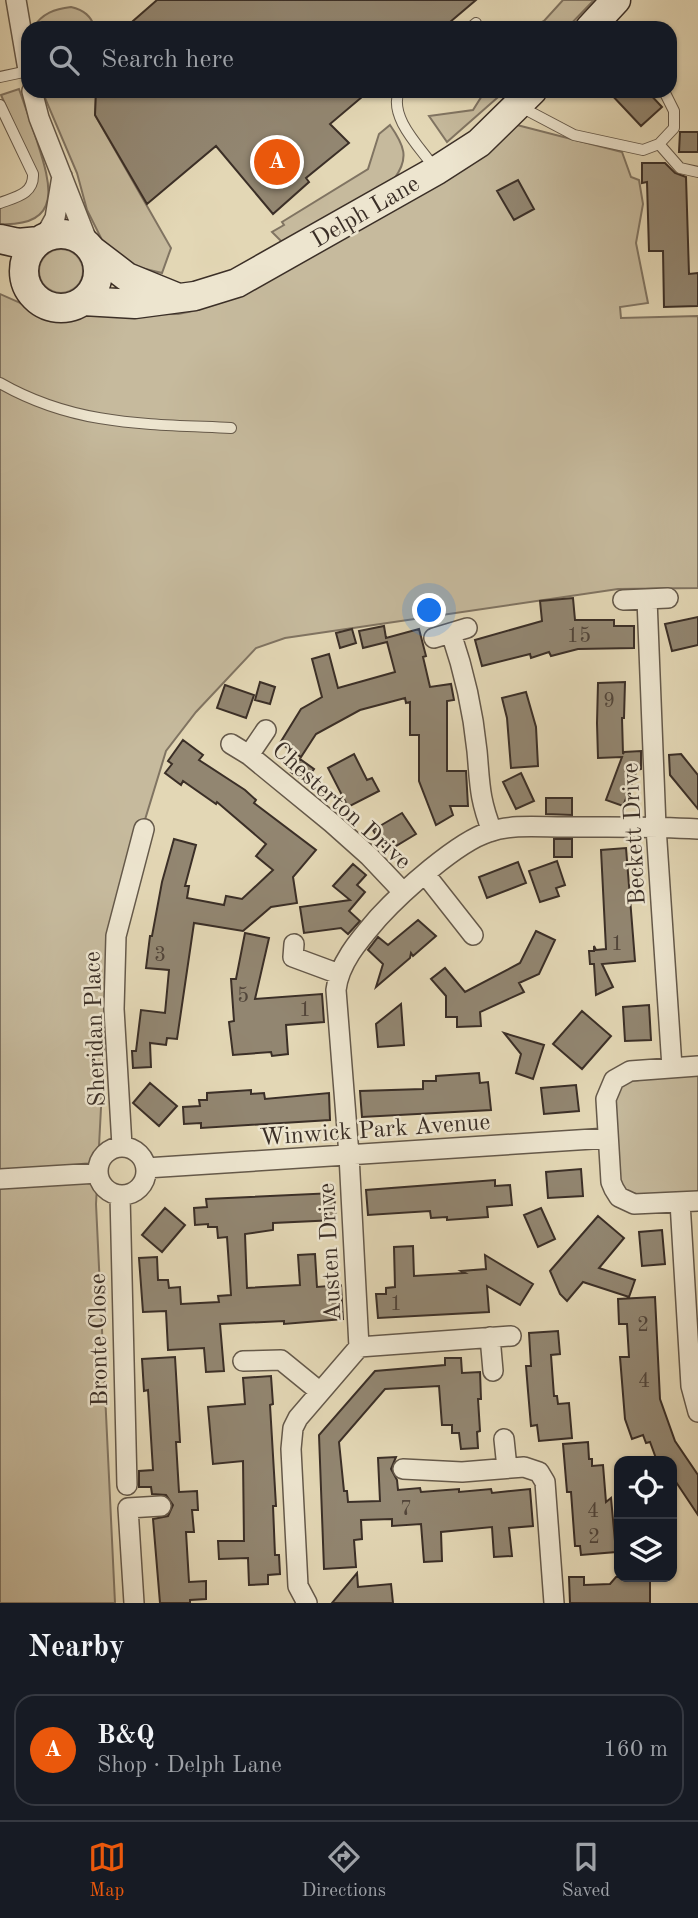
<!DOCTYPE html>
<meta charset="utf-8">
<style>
body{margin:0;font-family:"Old Standard TT",serif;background:#20242c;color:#f1f3f6}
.controls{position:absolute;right:21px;bottom:21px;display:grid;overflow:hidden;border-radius:14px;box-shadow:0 2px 5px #0004}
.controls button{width:63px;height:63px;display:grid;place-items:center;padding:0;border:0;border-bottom:2px solid #363941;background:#171b24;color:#f1f3f6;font:35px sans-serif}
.you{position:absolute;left:430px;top:611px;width:24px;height:24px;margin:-18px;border:5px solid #fff;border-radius:50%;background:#1a73e8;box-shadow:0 0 0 10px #1a73e833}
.badge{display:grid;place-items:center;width:46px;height:46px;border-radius:50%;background:#ea580c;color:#fff;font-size:23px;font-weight:700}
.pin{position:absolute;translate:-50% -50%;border:4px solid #fff;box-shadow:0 2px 7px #0006}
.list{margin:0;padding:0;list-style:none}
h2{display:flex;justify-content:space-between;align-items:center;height:91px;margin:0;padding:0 28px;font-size:30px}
h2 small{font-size:23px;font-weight:400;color:#9ea1a6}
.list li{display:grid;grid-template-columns:46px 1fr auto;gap:21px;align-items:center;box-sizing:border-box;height:112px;margin:0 14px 14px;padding:0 14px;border:2px solid #363941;border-radius:21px}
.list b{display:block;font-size:26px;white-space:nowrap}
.list p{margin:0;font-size:23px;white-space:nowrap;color:#9ea1a6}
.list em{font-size:23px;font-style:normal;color:#9ea1a6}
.icon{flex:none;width:38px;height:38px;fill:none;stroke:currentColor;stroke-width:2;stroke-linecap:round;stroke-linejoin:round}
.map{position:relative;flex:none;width:698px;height:1603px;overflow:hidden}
.search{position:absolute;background:#171b24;box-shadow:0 2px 5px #0004;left:21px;right:21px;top:21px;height:77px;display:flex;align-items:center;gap:18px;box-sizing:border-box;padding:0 24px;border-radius:21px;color:#9ea1a6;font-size:26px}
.sheet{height:217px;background:#171b24}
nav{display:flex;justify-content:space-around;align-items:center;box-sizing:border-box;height:98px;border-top:2px solid #363941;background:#171b24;font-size:19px;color:#9ea1a6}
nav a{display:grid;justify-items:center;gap:4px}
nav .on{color:#ea580c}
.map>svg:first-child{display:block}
.green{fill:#c6ba9d;stroke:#807462;stroke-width:2}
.building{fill:#928671;stroke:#3b2f27;stroke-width:2}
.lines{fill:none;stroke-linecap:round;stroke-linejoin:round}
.lane-casing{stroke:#65594a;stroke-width:12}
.street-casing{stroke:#65594a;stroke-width:22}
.secondary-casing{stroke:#3b2f27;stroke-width:31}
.lane{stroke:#ede5cf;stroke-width:10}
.street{stroke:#ede5cf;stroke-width:19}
.secondary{stroke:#ede5cf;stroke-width:28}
.labels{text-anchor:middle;stroke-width:5;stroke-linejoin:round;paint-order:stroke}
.number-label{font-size:21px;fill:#51453a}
.street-label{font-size:24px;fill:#3b2f27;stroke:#ede5cf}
</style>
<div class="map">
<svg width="698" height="1603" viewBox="0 0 698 1603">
<rect width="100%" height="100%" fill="#e3d7b5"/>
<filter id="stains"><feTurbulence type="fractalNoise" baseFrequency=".00286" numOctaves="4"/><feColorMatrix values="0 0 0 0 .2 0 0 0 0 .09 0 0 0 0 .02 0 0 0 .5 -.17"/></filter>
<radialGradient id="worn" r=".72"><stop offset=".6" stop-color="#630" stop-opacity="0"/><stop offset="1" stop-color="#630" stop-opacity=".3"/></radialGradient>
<path class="green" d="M563,0h31l-27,28h-37l14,-7z
M71,7c13,3 20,9 24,21h-62c9,-15 22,-19 38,-21z
M19,89c6,17 12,34 18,52 13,41 28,86 -37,83v-16l25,-12 12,-20 -36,-81z
M42,91h54l-1,24 76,133 -9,25 -33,-8 -26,-23 -16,-32 -10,-37z
M485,91h20l-58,51 -18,-26 44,-6z
M390,125c14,20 20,33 4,54l-110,65 -12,-12 12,-7 -2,-3 86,-53 11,-35z
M517,125l105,27 9,25 8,3 4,24 -7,39 12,60 -28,4 1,11 77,-2v272l-80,1 -333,49 -29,10 -60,64 -30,39 -56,183 -14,270 19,399h-115v-1309l52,23 22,-2 104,-1 20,-4 18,-8z
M39 271a22 22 0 1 1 44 0a22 22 0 1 1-44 0Z
M698,1073v120l-61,3 -10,-4 -8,-11 -5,-83 9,-16z"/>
<path class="building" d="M157,0h319l-33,28h-318z
M96,91h273l-39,33 19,19 -43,35 3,4 -36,32 -57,-68 -69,58 -52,-89z
M608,91h39l15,16 -21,19z
M680,132h18v20h-19z
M642,163h23l10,10 11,4 3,97 9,-1v33l-34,1 -1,-56h-14l-2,-69 -5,1z
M518,180l16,29 -20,11 -17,-29z
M573,598l2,22h39v6h20v22l-56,1 -27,7 -2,-4 -18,6 -1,-4 -48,12 -7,-26 67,-19 -2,-20z
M698,617v28l-26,6 -7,-27z
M384,626l2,12 33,-9 7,27 -3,1 7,30 21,-3 3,16 -7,1v70h19l2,35h-18l3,9 -17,10 -17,-44v-46h-9v-33l-4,1 -1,-5 -45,12 -44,24 -15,23 -21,-14 21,-34 21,-12 -10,-38 17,-5 9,34 57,-16 -8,-30 -24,6 -4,-17z
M352,629l4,14 -16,5 -4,-15z
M260,682l15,5 -5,17 -15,-4z
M625,682l-1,36h-2l1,36 1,-2 17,-1v18l-4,1 -14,36 -17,-6 16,-43 -24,1 -1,-35 1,-40z
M225,685l29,10 -8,23 -29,-10z
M526,692l10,35 2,39 -27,2 -4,-50 -5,-20z
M183,740l20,15 -4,5 46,30 11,10 -2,3 62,47 -23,27 4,26 -26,4 -28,24 -49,-8 -17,116 -10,-1 -1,7 -16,-2 1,24 -18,1 -1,-17h4l5,-41 24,3 4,-43 -23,-2 4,-32h2l10,-54 12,-43 22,6 -11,41h4l-2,12 37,7 2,-9 16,3 31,-29 -17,-14 10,-12 -49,-42 -1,2 -33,-23 -2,4 -16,-12 7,-9 -4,-3z
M354,754l13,26 5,-2 7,13 -31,16 -20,-39z
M681,754l17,21v34l-28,-34 -1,-20z
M300,759l14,10 -9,13 -14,-10z
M521,773l13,28 -18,8 -13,-27z
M546,798h26v17l-26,-1z
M402,813l14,21 -30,18 -13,-22z
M554,839h18v18h-18z
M626,848l9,113 -33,3 11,23 -17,8 -2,-31h-4l-1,-13h5v-5l2,4 10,-1 -5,-99z
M557,861l8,24 -9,3 3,8 -19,6 -11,-31z
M518,862l8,21 -39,15 -8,-21z
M353,864l13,11 -9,10 8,7 -16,19 11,10 -12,13 -7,-6 -37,5 -4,-26 50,-7 -17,-14z
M418,920l18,16 -23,20 -2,-3 -1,5 -34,29 7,-23 -15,-14 10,-13 10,8z
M536,931l19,9 -16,34 -20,9 5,9 -44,20 1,14 -24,1v-10h-11v-21l-15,-17 14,-11 20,24 55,-29z
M245,933l24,5 -14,61 67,-5 2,28 -38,3 2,29 -16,2 -1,-4 -38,3 -4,-33 5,-1 -3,-42h5z
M401,1004l3,41 -26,2 -2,-23z
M649,1005l2,35 -26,1 -2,-34z
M582,1011l29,25 -29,33 -29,-25z
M504,1033l40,12 -11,34 -17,-6 5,-19z
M479,1073l1,10 8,-1 3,28 -129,7 -2,-26 63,-2v-8h13v-5z
M150,1083l27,23 -18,20 -26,-23z
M576,1085l3,26 -35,3 -3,-26z
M251,1090v4l13,-1 1,6 64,-6 1,27 -129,8v-5l-17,1 -1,-17 17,-1 -1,-6h8v-7z
M581,1169l2,27 -35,2 -2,-26z
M495,1180v6l15,-1 2,20 -25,2 1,10 -41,3v-3l-16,1 -1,-7 -62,4 -2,-25z
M334,1193l2,27 -63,3v7l-28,4 2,54 53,-3 -2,-30 17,-1 2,33 24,-2 2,34 -59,5v-3l-64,3 4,47 -18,1 -2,-24 -36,2 -2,-39 -23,1 -4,-54 18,-1 1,23h10l1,8 11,-1 1,17 38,-2 -1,-6 13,-1 -4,-58 -9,1 -1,-11h-9v-3l-13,1 -1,-17 13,-1 -1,-8z
M165,1208l20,17 -23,27 -20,-17z
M541,1208l14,31 -17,8 -14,-32z
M598,1216l26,22 -25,30 36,12 -6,17 -46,-15 -16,19 -7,-7 -10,-23z
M662,1230l3,34 -23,2 -3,-34z
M413,1246l1,30 51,-3 -4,-2 25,-2 -1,-14 48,29 -13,21 -33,-19 2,26 -111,6 -2,-24h10v-6l9,-1 -1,-40z
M655,1297l5,102 15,42 23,34v40l-26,-39v-15h-15l-7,-19 -4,1 -3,-8 -11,4 -7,-20 -5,-62h9l-2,-33h-8l-1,-25z
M558,1331l2,23 -9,1 3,41h3l1,8 11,-1 3,35 -33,3 -2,-16 -6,1 -3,-35 -2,-25h5l-2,-33z
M175,1357l5,85h-4l3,50 18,-1 1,19h-6l2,22h-8l3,50 17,-1v18l-16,1v3h-30l-7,-84 15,-3 5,-11 -7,-10 -14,-1 -1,-7h-12v-16l14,-1 -5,-80 -4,1 -2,-32z
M445,1358h16l1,15 18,-1 1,27h-3l2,32 -3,1 1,16 -17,1 -2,-16h-7v-8h-10l-3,-39 -54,3 -46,53 5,49h3l1,11 32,-1 -2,-43 18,-1 -5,12 6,11 1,10 22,-2 1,4 38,-3v3l32,-3 1,4 38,-4 3,37 -24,2 3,28 -18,1 -2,-30 -51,5 1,29 -18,1 -3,-38 -29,2v-7l-31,1 1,19 -8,1 2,27 -32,2 -5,-134 56,-64 70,-6z
M271,1376l2,28 -3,1 6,101h-3l2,49h4l1,19 -12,1v9l-19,1 -1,-27 -29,1 -1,-18h26l-1,-80 -30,3 -5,-57 37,-3 -2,-26z
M588,1442l1,17h3v7l11,-1 3,37 5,-4 5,54 -35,3 -1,-9h-5l-4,-54h-4l-4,-48z
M357,1573l1,14 33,-3 2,19h-61z
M569,1577h15v8l26,-1 6,-7h34v26h-80z"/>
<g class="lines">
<defs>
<path id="lane" d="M470,28l6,-5
M0,77l28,-6
M399,91c-11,27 23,58 37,79
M0,105l33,69c1,20 -17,23 -33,29
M519,106l55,29 69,15 16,-6 21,24 18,4
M659,144l15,-16v-17l-10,-20
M0,383c75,43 147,41 231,45"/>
<path id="street" d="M16,0l12,70
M32,91l7,27 51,130
M44,238l11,-20 7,-42
M647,599l9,228 16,240
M623,600l45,-2
M451,633c13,38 22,78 26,118 3,33 2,47 15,80
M434,638l33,-10
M266,730l-17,25 83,68 37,33 34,36
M231,744l18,11
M425,874l48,61
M294,944l-1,13 46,17
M698,1066l-68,5 -16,9 -8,19 5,83 3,7 5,8 15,7 64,-3
M122,1146l-8,-137 2,-73 28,-107
M98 1171a24 24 0 1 1 48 0a24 24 0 1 1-48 0Z
M146,1168l462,-30
M0,1179l98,-6
M120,1195l7,290
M680,1202l11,184 7,26
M490,1337l3,34
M359,1347l152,-11
M243,1361l38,-1 38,31
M504,1439l3,29
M403,1469l59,3 62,-5 15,5 6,10 9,121
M134,1603l-6,-95 33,-2
M307,1603l-9,-17 -7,-137 2,-21 5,-10 61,-71 -10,-192 -13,-165c3,-28 25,-52 43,-73 23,-25 78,-75 110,-85 23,-8 50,-5 75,-5 45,0 89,-1 134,2"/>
<path id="secondary" d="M590,28l26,-28
M24 271a37 37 0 1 1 74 0a37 37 0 1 1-74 0Z
M0,239l18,4 21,-2
M93,251l34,26 49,20
M83,301l52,3 60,-8 42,-13 200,-113 42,-27 53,-52"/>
</defs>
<use href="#lane" class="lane-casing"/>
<use href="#street" class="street-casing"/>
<use href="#secondary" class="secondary-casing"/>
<use href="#lane" class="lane"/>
<use href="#street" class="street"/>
<use href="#secondary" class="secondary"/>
</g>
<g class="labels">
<g class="number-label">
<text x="579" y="642">15</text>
<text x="609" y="707">9</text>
<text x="617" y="950">1</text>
<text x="160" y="961">3</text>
<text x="243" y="1002">5</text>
<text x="305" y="1016">1</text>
<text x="396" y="1310">1</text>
<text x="643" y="1331">2</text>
<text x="644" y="1387">4</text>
<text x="406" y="1515">7</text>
<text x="593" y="1517">4</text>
<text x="594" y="1543">2</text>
</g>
<g class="street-label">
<text transform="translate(365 211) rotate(-30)" y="8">Delph Lane</text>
<text transform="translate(342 805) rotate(42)" y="8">Chesterton Drive</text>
<text transform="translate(633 834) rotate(-93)" y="8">Beckett Drive</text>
<text transform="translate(94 1029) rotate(-92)" y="8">Sheridan Place</text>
<text transform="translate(375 1129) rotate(-4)" y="8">Winwick Park Avenue</text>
<text transform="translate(329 1252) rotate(-93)" y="8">Austen Drive</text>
<text transform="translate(98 1340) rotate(-91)" y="8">Bronte Close</text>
</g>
</g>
<rect width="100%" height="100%" filter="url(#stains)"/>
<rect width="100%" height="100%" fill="url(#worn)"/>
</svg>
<div class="controls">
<button><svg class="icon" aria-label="locate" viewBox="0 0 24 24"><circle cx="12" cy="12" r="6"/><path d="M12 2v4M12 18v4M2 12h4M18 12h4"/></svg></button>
<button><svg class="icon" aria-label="layers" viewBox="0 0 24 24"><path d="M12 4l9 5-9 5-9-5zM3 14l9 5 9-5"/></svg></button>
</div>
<div class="you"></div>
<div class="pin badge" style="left:277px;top:162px">A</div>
<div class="search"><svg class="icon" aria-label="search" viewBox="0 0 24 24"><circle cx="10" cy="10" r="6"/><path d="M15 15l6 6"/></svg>Search here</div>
</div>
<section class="sheet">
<h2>Nearby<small></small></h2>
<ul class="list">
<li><span class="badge">A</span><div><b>B&amp;Q</b><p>Shop · Delph Lane</p></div><em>160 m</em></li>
</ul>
</section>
<nav>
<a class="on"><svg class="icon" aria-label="map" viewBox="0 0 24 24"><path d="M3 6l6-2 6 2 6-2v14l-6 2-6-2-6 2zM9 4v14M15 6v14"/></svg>Map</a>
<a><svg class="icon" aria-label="directions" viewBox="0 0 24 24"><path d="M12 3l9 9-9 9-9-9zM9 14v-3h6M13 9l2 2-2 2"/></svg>Directions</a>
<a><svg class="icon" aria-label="saved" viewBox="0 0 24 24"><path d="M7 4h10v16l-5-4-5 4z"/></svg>Saved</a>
</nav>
